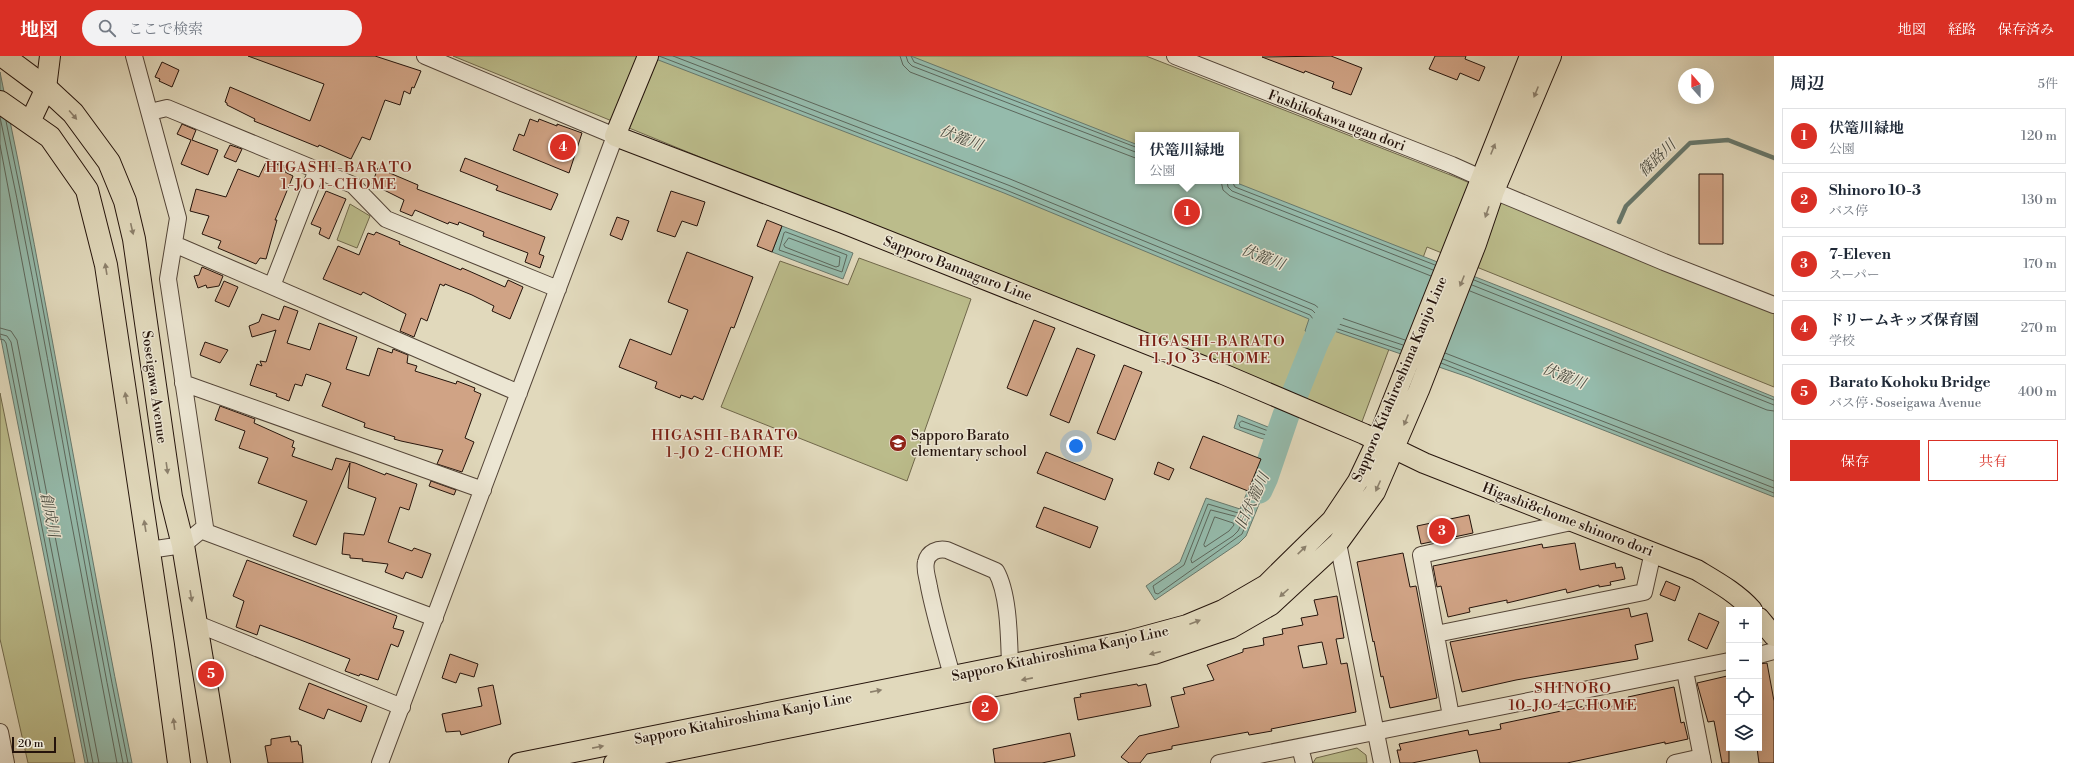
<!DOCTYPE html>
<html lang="ja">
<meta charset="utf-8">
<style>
body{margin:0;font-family:"Libre Bodoni","Noto Serif JP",serif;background:#f2f2f3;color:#1f2937}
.controls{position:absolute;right:12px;bottom:12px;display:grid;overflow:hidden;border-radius:0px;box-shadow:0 4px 16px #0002}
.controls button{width:36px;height:36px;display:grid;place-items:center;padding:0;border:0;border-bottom:1px solid #e0e1e3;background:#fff;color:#1f2937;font:20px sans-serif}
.compass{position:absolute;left:1678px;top:12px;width:36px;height:36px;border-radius:50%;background:#fff;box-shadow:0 4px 16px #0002;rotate:339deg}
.scale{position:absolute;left:12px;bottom:10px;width:44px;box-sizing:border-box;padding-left:4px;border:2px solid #24130b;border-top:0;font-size:11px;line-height:14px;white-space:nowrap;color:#24130b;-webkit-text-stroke:3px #ece6d3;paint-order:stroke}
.you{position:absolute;left:1076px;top:390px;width:14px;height:14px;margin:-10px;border:3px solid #fff;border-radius:50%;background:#1a73e8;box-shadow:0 0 0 6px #1a73e833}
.badge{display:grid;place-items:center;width:26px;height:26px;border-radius:50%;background:#d93025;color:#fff;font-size:13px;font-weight:700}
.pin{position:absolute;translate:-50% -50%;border:2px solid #fff;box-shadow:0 1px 4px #0006}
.popup{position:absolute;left:1135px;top:76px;width:104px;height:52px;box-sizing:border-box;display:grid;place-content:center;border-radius:0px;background:#fff;filter:drop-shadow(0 1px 3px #0005);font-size:13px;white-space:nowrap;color:#747a83}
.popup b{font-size:15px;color:#1f2937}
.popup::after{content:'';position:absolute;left:50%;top:100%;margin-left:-8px;border:8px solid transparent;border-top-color:#fff}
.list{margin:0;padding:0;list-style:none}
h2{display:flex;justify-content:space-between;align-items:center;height:52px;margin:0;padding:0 16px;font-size:17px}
h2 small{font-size:13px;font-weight:400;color:#747a83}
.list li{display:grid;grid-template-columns:26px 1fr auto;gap:12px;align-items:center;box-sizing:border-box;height:56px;margin:0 8px 8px;padding:0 8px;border:1px solid #e0e1e3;border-radius:0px}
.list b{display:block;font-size:15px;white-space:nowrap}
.list p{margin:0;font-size:13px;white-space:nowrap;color:#747a83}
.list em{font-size:13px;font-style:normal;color:#747a83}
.actions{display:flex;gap:8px;padding:12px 16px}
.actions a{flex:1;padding:9px 0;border:1px solid #d93025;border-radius:0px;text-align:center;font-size:14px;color:#d93025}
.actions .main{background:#d93025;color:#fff}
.icon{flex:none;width:22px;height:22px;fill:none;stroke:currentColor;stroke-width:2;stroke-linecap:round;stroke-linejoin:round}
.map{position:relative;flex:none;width:1774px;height:707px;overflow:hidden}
header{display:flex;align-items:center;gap:24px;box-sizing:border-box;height:56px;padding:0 20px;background:#d93025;color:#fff}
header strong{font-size:19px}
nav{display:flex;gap:22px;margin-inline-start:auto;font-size:14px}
.search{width:280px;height:36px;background:#f2f2f3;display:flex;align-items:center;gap:10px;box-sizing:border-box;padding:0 14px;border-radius:22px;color:#747a83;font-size:15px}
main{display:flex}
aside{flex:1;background:#fff}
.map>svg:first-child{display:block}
.green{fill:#bbbc8b;stroke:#70684b;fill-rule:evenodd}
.water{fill:#95bbac;stroke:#68786c}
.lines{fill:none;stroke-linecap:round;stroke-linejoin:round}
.shore{stroke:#5c675c;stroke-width:1}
.stream{stroke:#68786c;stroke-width:4.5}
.river{stroke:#95bbac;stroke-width:27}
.building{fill:#d0a385;stroke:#24130b;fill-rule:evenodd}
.minor-casing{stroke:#534437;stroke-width:18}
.major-casing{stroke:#24130b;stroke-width:22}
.highway-casing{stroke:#24130b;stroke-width:24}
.minor{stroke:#ece6d3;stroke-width:16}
.major{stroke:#e1d9bc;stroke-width:20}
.highway{stroke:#e1d9bc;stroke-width:22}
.oneway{fill:#8c806c}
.labels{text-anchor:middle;stroke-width:3;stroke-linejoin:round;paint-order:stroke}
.street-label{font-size:14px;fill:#24130b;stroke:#ece6d3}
.poi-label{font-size:14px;fill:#24130b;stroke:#ece6d3;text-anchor:start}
.water-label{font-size:15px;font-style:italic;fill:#4c4e43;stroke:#ece6d3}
.neighbourhood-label{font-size:15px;letter-spacing:1px;fill:#7a1f14;stroke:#ece6d3}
</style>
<header>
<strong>地図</strong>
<div class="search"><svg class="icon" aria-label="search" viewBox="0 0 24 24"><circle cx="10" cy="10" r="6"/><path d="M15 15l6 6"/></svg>ここで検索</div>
<nav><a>地図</a><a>経路</a><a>保存済み</a></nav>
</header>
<main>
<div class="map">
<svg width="1774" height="707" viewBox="0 0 1774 707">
<rect width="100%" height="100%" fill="#e1d9bc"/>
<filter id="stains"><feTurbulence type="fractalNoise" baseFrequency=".005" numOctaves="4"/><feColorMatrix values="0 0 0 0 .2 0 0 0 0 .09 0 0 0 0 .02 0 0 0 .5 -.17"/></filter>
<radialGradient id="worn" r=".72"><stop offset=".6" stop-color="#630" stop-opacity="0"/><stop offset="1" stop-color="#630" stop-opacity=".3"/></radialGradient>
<path class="green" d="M453,0h693l312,122 316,134v75l-347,-140 -67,180zM1138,79h98v46h-98z
M350,148l20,12 -13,32 -20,-8z
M859,202l112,41 -64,182 -186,-74 59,-146 68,24z
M0,337l75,370h-47l-28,-124z
M1357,692l9,7 1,8h-54l3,-5z"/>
<path class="water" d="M648,0h263l227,89v36h93l6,2 373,147 164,67v100l-306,-120 -134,-46 -4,10 -5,-2 -2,5 -15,-6 2,-5 -5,-2 4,-12 -305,-126z
M0,16c48,229 85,461 132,691h-47l-85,-429z
M782,170l71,27 -10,26 -71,-27z
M1298,309l14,5 -12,28 -13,-5z
M1238,359l35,14 3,-9 13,5 -6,19 -23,-6 -26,-10z
M1264,397l14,5 -32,78 -7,7 -84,57 -9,-14 34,-24 26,-64 34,11z"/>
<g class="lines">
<path class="shore" d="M659,0l347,134 304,125 3,4 -2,9 3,8 5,2 9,-3 3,-6 4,-1 66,22
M673,0l335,129 304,125 6,6 -1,11 3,4 4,-1 6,-6 6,-1 67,22
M690,0l320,123 305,126 6,5 5,8 13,-1 66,23
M900,0l3,9 7,7 228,87
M906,0l2,6 4,4 226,87
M911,0l3,6 224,86
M0,61c46,214 79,431 123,646
M6,65c45,213 78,429 122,642
M0,89l117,618
M1221,125l2,9 7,6 201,80
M1227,125l1,6 4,4 201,79
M1232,125l3,6 200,78
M786,176l61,23 -5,17 -63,-22 5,-17z
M789,182l51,19 -1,9 -3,1 -51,-20 -1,-2z
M1474,224l300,120
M1472,229l302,120
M1470,235l297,119 7,1
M0,272l11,3 6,9 82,423
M0,278l7,2 4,6 82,421
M0,283l4,1 2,3 82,420
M1445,297l329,128
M1443,303l331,129
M1441,307l333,130
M1300,315l5,1 1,2 -9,18 -4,-3z
M1242,365l29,11 5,-1 3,-5 5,3 -5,10 -39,-12 -1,-3z
M1267,402l5,4 -30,72 -84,60 -3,-1 -2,-7 31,-21 24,-61 30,9 4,-1z
M1211,454l31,8 1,3 -5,10 -5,5 -41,27 -1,-3z
M1215,461l18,6 1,2 -5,6 -24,16 -1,-2z"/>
<path class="stream" d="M1619,166l7,-16 64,-63 38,-3 46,18"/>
<path class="river" d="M1294,340l22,-55 17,-33
M1259,434l6,-13 21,-62"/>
</g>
<path class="building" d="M248,0h127l46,15 -7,17 -2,-1 -2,7 -6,-3 -4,14 -15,-5 -15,40 -8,-3 -11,22 -32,-14 -1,2 -64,-26 1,-2 -28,-14v-2l-2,-1 5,-15 80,34 14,-37z
M1331,0l31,12 -11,27 -19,-7 2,-6 -29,-11 -1,2 -42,-16z
M1435,0h31l-1,3 20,8 -6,14 -19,-8 -3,7 -28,-11z
M162,6l17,8 -7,17 -13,-6 1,-2 -5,-2z
M530,63l8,3 1,-3 18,7v-2l25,9 -13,40 -56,-23 6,-16 5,2z
M182,68l14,6 -4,10 26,10 -10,25 -27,-11 10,-24 -14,-6z
M230,89l12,4 -6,13 -12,-5z
M465,102l93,36 -7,16 -55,-20 2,-4 -38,-15z
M267,104l19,8 -1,4 8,4 -18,44h2l-11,39 -6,-1 -4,6 -38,-16 3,-7 -19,-7 7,-18 -19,-5 6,-22 30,8 12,-28 21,8z
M378,112l40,17 -1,4 128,48 -6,17 5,2 -4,12 -15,-6 3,-9 -45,-17 1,-4 -25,-10 -1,3 -9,-3 -1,2 -33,-14 -3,6 -12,-5 4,-11 -32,-16z
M1699,118h24v70h-24z
M326,135l20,8 -17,40 -10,-5 2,-6 -10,-4z
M671,135l34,11 -8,24 -15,-5 -7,16 -18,-6z
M617,161l12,4 -7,19 -12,-5z
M767,164l15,6 -10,26 -15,-6z
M376,176l24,10 -1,2 7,3 55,23 1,-2 7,3 36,16 3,-7 15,7 -13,32 -18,-8 2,-5 -22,-11 -27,-11 -1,2 -4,-2 -13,37 -6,-3 -7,19 -14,-6 6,-17 -43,-22 -2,3 -38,-16 15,-33 21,9 9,-22 6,2z
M687,196l66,25 -19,51 -3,-1 -28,73 -9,-4 -2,3 -11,-4 -1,3 -25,-10 2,-6 -38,-15 11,-28 41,16 17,-45 -20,-8z
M202,211l21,9 -4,10 -12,2 -1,-3 -8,3 -4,-12 5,-1z
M224,225l14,6 -9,20 -14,-6z
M284,250l14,5 -11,32 23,7 9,-27 38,14 -11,32 23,7 9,-28 14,5 1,-4 15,6 -1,8 10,3 -2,5 41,13 1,-3 18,7 -1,3 7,3 -16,44 9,4 -12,30 -25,-8 6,-14 -42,-9 -7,-2 1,-2 -31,-10 1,-4 -43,-17 9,-23 -4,-2 -21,-7 -4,12 -7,-2 -6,17 -13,-5 1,-2 -27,-9 7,-21 5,2 -2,-5 6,1 10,-32 -24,7 -3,-11 10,-4 3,-8 17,6z
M1034,264l21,8 -28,68 -20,-8z
M205,286l23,8 -8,13 -20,-8z
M1077,292l18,7 -26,68 -19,-8z
M1124,309l18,7 -27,68 -18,-7z
M220,350l35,13 -1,4 40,18 -2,6 3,1 -3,8 40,14 4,-12 19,5 30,12 1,-2 31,11 -8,26 -9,-3 -12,35 24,9 2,-3 17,6 -9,24 -16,-6 -3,7 -18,-7 3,-8 -26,-3 1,-2 -13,-1v-3l-8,-1 2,-21 20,2 12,-37 -28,-10 2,-25 -34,82 -23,-9 14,-35 -49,-18 10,-25 -29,-10 6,-17 -30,-11z
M1203,380l58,23 -13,32 -58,-23z
M1046,396l67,27 -8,21 -68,-27z
M1158,406l16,7 -5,11 -15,-6z
M431,425l25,9 -2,5 -25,-9z
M1044,451l54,20 -8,21 -54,-21z
M1469,459l4,18 -52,11 -4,-18z
M1575,487l5,27 35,-7 1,5 6,-1 3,12 -15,3 1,3 -12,2v-2l-32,8 -1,-4 -59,14v-3l-38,8 1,4 -22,5 -7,-31 -4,1 -4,-21 109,-22 1,4z
M1403,497l7,34 6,-1 21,112 -47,10 -7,-32 -2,1 -7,-36 -1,1 -16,-80z
M247,504l150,56 -4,12 11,3 -6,16 -7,-3 -13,36 -18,-6 -1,2 -14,-5 5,-12 -52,-20 -38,-14 -3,10 -21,-8 8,-26 -11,-5z
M1666,525l14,6 -5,14 -15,-6z
M1337,540l7,42 -8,1 5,25 6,-1 9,49 -85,17 1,2 -23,4 -1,-3 -76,14v3l-25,5 -7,9h-11l-8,-6 18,-21 40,-9 -8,-30 14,-3 -2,-6 31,-8 -7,-15 36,-13v-3l21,-4 -1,-7 20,-4 -1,-5 21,-4 -2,-7 17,-3 -4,-15zM1322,586l5,22 -24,4 -5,-22z
M1629,552l2,9 16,-4 6,28 -18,4 3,14 -122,21 -54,12 -12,-50z
M1699,557l20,9 -12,27 -19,-9z
M450,598l28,10 -4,13 -14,-4 -4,10 -14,-5z
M1767,607l7,38v62h-15l-2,-15h2v-84z
M1727,620l2,9v78h-7l-8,-42 -6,1 -11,-39z
M309,627l58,23 -6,16 -33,-13 -4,10 -25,-10z
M1137,628l1,2 8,-2 5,22 -73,14 -4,-22 7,-1 -1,-3z
M493,629l8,39 -40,11 -1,-4 -14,1 -4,-18 40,-8 -4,-18z
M1674,631l7,36 3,-1 4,17 -23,5v-2l-98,21h-87l-3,-13 -65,13h-12l-3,-13h4l-2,-6 69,-14 1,5 32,-6 -1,-5 99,-21 1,6 29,-7 -1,-5z
M1070,677l5,23 -33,7h-47l-2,-14z
M290,680l1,6 7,-1 1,4h2l2,18h-35l-3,-17 6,-1v-6z"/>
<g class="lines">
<defs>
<path id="minor" d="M134,0l44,162 -10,61 37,248 -22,18 -34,5
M1175,0l277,109 29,13 13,13 170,71 110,43
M150,56l17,-4 186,77 33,34 172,70
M174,188l345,149
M272,230l45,-116
M183,327l300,107
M203,475l232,87
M1338,487l44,220
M195,567l207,84
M1436,578l208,-42 9,-40
M1759,599l15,-4
M1685,615l18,92
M952,620c-8,-30 -17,-59 -23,-89 -1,-8 -5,-17 -3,-25 2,-10 12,-14 21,-12l49,21c13,23 13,67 14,94
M1451,660l-30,-161 155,-34
M0,676l6,31
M1300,691l4,16
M380,707l235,-627 -190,-80
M1219,707l510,-102
M1675,707l27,-6"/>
<path id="major" d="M648,0l-33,80 228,87 380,151 141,60 60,29 273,107c20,12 40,23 55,40
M30,66l16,-34 4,-32
M1759,562l15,18
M519,707l609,-122 59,-16 36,-15 43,-25 66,-65 26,-39 19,-40 153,-385
M614,707l540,-109 77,-26 40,-23 67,-62 37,-51 44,-102 57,-146 18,-53 57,-135"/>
<path id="highway" d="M3,0l43,32 27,25 36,49 16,39 9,38 37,258 12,48 36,218
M0,46l50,35 37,53 19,75 57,380 16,118"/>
</defs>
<use href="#minor" class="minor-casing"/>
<use href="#major" class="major-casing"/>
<use href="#highway" class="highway-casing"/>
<use href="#minor" class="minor"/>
<use href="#major" class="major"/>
<use href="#highway" class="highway"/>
</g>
<defs><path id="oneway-solid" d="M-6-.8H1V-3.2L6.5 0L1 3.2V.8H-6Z"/></defs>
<g class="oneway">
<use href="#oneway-solid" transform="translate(1536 36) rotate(112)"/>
<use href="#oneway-solid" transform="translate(73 59) rotate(49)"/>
<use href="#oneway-solid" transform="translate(1493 93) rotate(-68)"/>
<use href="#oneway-solid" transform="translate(1487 156) rotate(109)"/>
<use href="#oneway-solid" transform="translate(132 173) rotate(77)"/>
<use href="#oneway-solid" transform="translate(106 213) rotate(-99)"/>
<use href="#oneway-solid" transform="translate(1462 225) rotate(112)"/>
<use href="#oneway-solid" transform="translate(126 342) rotate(-99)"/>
<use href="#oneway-solid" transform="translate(1406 364) rotate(112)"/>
<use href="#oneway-solid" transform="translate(167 412) rotate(82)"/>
<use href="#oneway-solid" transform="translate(1378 430) rotate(114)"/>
<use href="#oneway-solid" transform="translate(145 470) rotate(-99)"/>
<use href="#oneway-solid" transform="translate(1302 494) rotate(-44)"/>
<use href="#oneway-solid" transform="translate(1284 537) rotate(138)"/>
<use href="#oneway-solid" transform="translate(191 540) rotate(81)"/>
<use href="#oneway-solid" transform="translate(1195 566) rotate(-21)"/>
<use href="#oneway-solid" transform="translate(1155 597) rotate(166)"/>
<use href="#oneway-solid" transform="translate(1027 623) rotate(169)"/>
<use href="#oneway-solid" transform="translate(876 635) rotate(-11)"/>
<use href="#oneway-solid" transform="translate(174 668) rotate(-97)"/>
<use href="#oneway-solid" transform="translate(598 691) rotate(-11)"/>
</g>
<defs>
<symbol id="school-disc" viewBox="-11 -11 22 22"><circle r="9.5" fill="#8f2418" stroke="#ece6d3"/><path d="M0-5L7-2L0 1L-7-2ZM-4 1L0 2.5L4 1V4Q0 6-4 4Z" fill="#fff"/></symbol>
</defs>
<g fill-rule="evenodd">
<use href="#school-disc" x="888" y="377" width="20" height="20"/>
</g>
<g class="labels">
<g class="street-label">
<text transform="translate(1337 64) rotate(21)" y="5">Fushikokawa ugan dori</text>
<text transform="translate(958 212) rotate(21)" y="5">Sapporo Bannaguro Line</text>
<text transform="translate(1399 323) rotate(-67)" y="5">Sapporo Kitahiroshima Kanjo Line</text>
<text transform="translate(155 331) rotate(82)" y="5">Soseigawa Avenue</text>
<text transform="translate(1568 463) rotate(21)" y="5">Higashi8chome shinoro dori</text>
<text transform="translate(1060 597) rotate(-12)" y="5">Sapporo Kitahiroshima Kanjo Line</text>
<text transform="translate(743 662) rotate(-11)" y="5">Sapporo Kitahiroshima Kanjo Line</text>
</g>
<g class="poi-label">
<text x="911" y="384">Sapporo Barato<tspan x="911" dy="16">elementary school</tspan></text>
</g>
<g class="water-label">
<text transform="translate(961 82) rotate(21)" y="5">伏籠川</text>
<text transform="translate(1657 102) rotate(-44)" y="5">篠路川</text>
<text transform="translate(1263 201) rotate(21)" y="5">伏籠川</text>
<text transform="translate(1564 320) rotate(21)" y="5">伏籠川</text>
<text transform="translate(1252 445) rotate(-65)" y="5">旧伏籠川</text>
<text transform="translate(50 459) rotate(79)" y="5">創成川</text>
</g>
<g class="neighbourhood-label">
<text x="339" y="116">HIGASHI-BARATO<tspan x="339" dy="17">1-JO 1-CHOME</tspan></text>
<text x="1212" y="290">HIGASHI-BARATO<tspan x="1212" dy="17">1-JO 3-CHOME</tspan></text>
<text x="725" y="384">HIGASHI-BARATO<tspan x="725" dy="17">1-JO 2-CHOME</tspan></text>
<text x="1573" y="637">SHINORO<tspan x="1573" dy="17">10-JO 4-CHOME</tspan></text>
</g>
</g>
<rect width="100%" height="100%" filter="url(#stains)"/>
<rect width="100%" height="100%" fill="url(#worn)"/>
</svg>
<div class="controls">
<button>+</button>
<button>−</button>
<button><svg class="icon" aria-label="locate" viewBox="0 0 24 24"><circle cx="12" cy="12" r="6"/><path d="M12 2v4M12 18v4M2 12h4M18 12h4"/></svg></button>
<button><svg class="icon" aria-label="layers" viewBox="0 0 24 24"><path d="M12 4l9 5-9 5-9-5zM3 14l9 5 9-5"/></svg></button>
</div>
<svg class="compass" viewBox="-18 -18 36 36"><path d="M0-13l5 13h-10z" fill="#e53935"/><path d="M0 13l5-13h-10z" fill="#747a83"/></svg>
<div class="scale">20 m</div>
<div class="you"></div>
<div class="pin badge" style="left:1187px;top:156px">1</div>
<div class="popup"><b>伏篭川緑地</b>公園</div>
<div class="pin badge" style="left:985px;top:652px">2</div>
<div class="pin badge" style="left:1442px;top:475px">3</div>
<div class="pin badge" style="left:563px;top:91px">4</div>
<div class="pin badge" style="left:211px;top:618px">5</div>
</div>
<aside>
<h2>周辺<small>5件</small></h2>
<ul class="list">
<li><span class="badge">1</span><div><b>伏篭川緑地</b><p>公園</p></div><em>120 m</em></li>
<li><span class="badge">2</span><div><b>Shinoro 10-3</b><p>バス停</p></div><em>130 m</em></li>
<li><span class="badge">3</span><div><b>7-Eleven</b><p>スーパー</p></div><em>170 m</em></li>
<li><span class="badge">4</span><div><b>ドリームキッズ保育園</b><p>学校</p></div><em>270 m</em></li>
<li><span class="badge">5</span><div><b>Barato Kohoku Bridge</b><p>バス停 · Soseigawa Avenue</p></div><em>400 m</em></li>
</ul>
<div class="actions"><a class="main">保存</a><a>共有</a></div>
</aside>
</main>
